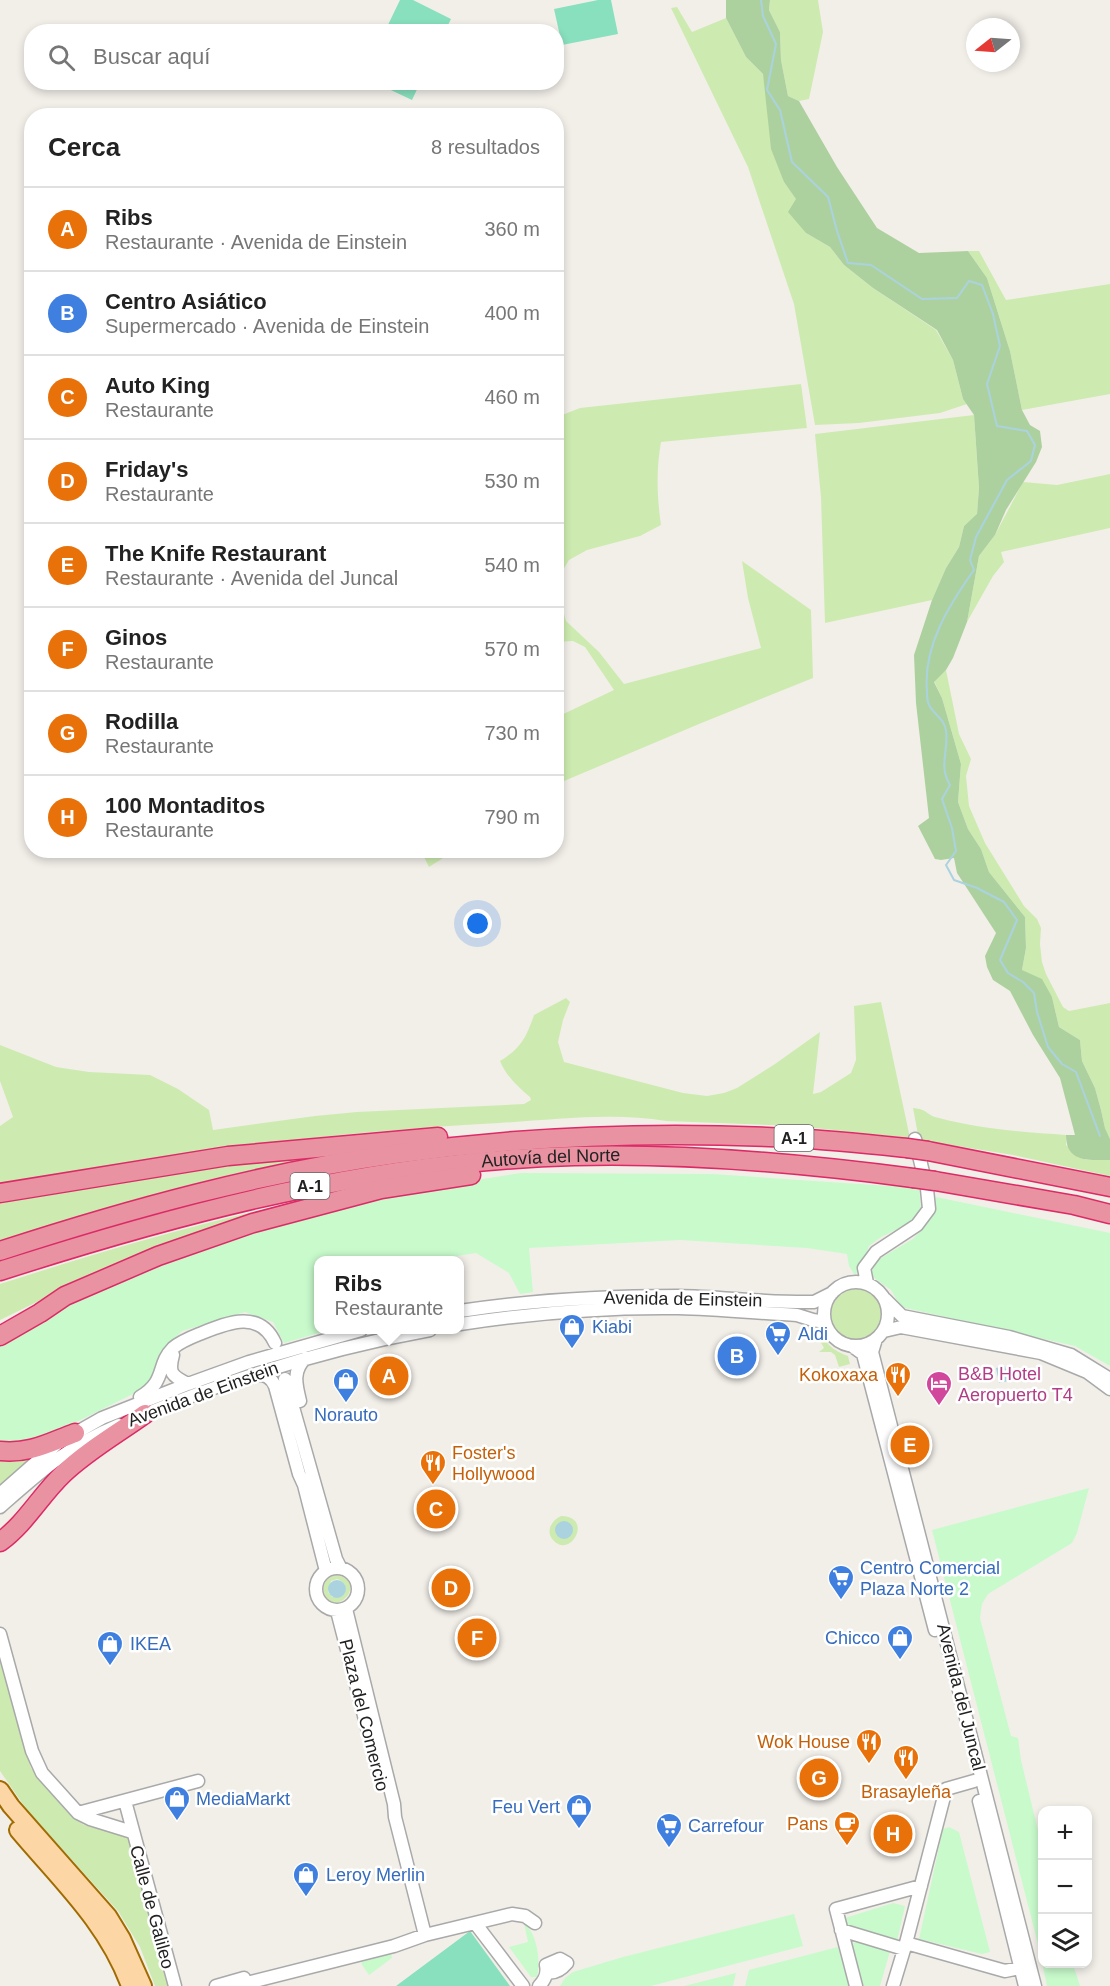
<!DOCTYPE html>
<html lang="es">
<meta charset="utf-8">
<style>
body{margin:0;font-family:Helvetica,sans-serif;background:#f2f2f2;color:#222}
.controls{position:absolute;right:18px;bottom:18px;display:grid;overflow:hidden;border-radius:12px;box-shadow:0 3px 9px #0003}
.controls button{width:54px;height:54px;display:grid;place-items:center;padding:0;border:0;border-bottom:2px solid #e0e0e0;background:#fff;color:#222;font:30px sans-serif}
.compass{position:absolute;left:966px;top:18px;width:54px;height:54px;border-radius:50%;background:#fff;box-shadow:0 3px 9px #0003;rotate:253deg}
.you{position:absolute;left:478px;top:924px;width:21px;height:21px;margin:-15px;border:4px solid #fff;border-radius:50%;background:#1a73e8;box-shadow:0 0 0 9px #1a73e833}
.badge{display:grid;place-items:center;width:39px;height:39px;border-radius:50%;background:#d40000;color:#fff;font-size:20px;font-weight:700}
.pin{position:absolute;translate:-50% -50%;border:3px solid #fff;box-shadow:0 2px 6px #0006}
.popup{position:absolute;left:314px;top:1256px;width:150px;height:78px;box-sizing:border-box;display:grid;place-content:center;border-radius:12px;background:#fff;filter:drop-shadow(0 2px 4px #0005);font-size:20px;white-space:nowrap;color:#767676}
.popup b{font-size:22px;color:#222}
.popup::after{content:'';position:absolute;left:50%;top:100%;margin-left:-12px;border:12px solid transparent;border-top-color:#fff}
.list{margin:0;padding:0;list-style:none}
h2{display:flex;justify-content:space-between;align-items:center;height:78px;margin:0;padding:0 24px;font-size:26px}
h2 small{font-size:20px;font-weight:400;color:#767676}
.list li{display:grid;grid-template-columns:39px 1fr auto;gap:18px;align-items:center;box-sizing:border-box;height:84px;padding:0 24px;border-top:2px solid #e0e0e0}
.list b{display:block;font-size:22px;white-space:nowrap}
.list p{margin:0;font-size:20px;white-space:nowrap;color:#767676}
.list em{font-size:20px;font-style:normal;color:#767676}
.icon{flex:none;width:33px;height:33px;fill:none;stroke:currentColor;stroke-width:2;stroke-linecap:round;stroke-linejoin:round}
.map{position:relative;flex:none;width:1110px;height:1986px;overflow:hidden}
.search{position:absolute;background:#fff;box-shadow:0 3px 9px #0003;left:24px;top:24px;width:540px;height:66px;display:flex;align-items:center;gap:15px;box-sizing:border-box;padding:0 21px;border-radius:24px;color:#767676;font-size:22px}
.panel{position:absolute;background:#fff;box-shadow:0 3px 9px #0003;left:24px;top:108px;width:540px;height:750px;border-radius:24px}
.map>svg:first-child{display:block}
.grass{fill:#cdebb0;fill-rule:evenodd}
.forest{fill:#add19e}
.park{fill:#c8facc}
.pitch{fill:#88e0be}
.water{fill:#aad3df}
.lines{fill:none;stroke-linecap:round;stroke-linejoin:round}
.stream{stroke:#aad3df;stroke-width:2}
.minor-casing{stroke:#a9a9a9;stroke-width:15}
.major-casing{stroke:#a06b00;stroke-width:20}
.highway-casing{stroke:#dc2a67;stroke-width:21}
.minor{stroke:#fff;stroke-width:12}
.major{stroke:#fcd6a4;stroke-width:16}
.highway{stroke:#e892a2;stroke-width:18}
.highway-bridge-casing{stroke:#dc2a67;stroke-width:21;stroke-linecap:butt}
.highway-bridge{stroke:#e892a2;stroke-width:18}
.labels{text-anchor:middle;stroke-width:5;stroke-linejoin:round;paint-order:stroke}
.shield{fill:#fff;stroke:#646464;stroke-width:1.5}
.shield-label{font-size:16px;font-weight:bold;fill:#222}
.street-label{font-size:18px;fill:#222;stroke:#fff}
.shop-label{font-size:18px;fill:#366cbe;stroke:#fff;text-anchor:start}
.hotel-label{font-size:18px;fill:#b23c85;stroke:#fff;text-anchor:start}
.food-label{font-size:18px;fill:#c56008;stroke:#fff;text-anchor:end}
</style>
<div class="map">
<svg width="1110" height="1986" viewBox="0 0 1110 1986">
<rect width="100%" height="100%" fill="#f2efe9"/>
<path class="grass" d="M770,0h48l5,32 -14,67 -10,2 -11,-5 -7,-36 -1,-28 -11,-22z
M677,7l15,25 34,-14 20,39 17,17 21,108 13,17 9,34 24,14 14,18 29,23 63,42 17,30 10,39 4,5 -27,9 -81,10 -44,2 -21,-121 -46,-137 -77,-159z
M968,251h11l27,49 104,-16v110l-88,16 -12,-59 -23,-73z
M801,384l6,44 -146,14c-5,28 -4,55 0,83l-21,11 -53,14 -18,10 -9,15 -2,18 8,28 33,31 25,32 137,-36 -13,-50 -6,-37 69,49 2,68 -114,46 -142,60v-67l57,-27 -29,-43 -12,-6 -16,1v-225l23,-9z
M974,415l5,73 -2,27 -13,11 -5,21 -13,21 -14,32 -107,23 -4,-126 -6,-63z
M1110,474v54l-109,24 3,10 -11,14 -26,46 12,-66 16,-21 28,-53 34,3z
M946,670l13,64 12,25 -5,17 3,30 16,37 39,63 13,13 4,9 -1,16 2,18 4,12 17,33 6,4 41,-8v136l-5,-11 -4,-18 -6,-22 -13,-27 -2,-21 -21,-13 -7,-30 -30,-27 4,-22 -1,-31 -36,-45 -8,-23 -13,-20 -10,-27 3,-38 -19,-66 -8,-17z
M421,851h33l-25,16z
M566,998l4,4 -7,18 -5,22 6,20 119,31 24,3 17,-3 13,-5 38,-24 45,-32 -7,62 8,-2 30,-19 5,-13 -2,-54 27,-4 29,136 -115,-12 -129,-5c-55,-9 -112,-1 -167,2 -167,9 -335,30 -499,63v-60l13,-9 -13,-36v-36l56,22 33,5 61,3 28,14 31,21 4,20 102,-14 42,-4 167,-8 7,-4 -1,-3c-12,-10 -24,-21 -30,-36 21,-13 26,-23 34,-46z
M913,1108c15,1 14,8 26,10 41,11 85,14 127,17v10l20,15h24v16l-97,-21 -94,-15z
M304,1154l2,5c-105,19 -205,49 -306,82v-40l151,-25z
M303,1201l-205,71 -98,48v-36c100,-32 200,-62 303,-83z
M831 1315a26 26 0 1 1 52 0a26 26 0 1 1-52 0Z
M810,1325l6,1c10,16 13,23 32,30l2,8 -11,3 -4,-12 -4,-3h-12l5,-4 -10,-18 -5,2z
M26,1457l3,5 -29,25v-29z
M561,1516c33,0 10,44 -8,24 -8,-9 -1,-20 8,-24z
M337,1575c31,7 0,43 -12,20 -5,-10 3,-19 12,-20zM337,1579c9,3 12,11 4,18h-9l-4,-5 3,-11z
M0,1646l31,122 47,53 6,4 45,12 39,149h-13l-15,-39 -22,-36 -91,-101 -27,-39z"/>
<path class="forest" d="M726,0h44l-1,10 11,22 1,28 7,36 11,5 38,66 40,61 42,25 49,-2 19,27 23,73 12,59 8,15 10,6 2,16 -6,15 -30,48 -11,25 -16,21 -12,66 -14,36 -7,12 -12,12 8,16 19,66 -3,38 10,27 13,20 8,23 36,45 1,31 -4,22 20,9 10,18 7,30 21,13 2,21 13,27 6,22 4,18 5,11v21c-21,0 -44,3 -44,-25h9l-15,-57 -27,-43 -23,-44 -17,-11 -6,-13 -2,-11 11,-23 -39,-60 -3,-15 -13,2 -6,-1 -17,-33 11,-8 -13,-115 -2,-48 18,-55 14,-32 13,-21 5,-21 13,-12 2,-26 -5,-73 -11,-16 -10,-39 -16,-30 -64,-42 -29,-23 -14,-18 -24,-14 -18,-21 8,-13 -12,-17 -13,-33 -8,-75 -17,-17 -20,-39z"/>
<path class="park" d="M521,1173l191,1 207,14 2,20 -11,15 -29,14 -12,9 -7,20 -7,9 -6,-9 -2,-12 -40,-6 -127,-8 -151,8 4,44 -13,2 -11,-21 -33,-20 -45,7h-113v70h11l-45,13 -11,-21 -28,-10 -63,19 -19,19 -12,35 -111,55 -26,7 -14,-4v-99l76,-47 111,-45 166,-53z
M936,1197l174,36v133l-35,-20 -174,-39 -10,-17 -21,-15 6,-14 37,-22 16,-18z
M1089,1488l-12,45 -5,10 -84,51 -6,10 -2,14 31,118 7,2 3,22 21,87v117h31l7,22h-33l-8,-38 -107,-418z
M949,1827l10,5 31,120 -8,2 -63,-15 24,-110z
M893,1903l12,3 -8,35 -49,-15 -3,-8z
M794,1914l9,32 -152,40h-91l5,-8 8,-6 50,-15z
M524,1923c13,10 17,38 13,54h-6l-22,-30 19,-5z
M860,1942l30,9 -10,35h-18l-10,-43z
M838,1947l11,39h-104l4,-16z
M390,1950l2,8 -23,17 -7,-10 -1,-7z
M736,1973l-3,13h-49z"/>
<path class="pitch" d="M400,0h13l38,19 -6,12h-60z
M598,0h13l7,34 -56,11 -8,-36z
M376,83h44l-8,17z
M470,1931l40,55h-114z"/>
<path class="water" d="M1005,1366l4,15 -10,2 -3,-15z
M555 1530a9 9 0 1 1 18 0a9 9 0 1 1-18 0Z
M328 1589a9 9 0 1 1 18 0a9 9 0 1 1-18 0Z"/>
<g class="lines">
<path class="stream" d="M761,0l2,16 13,28 -9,46 13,20 12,52 36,35 9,34 11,32 23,2 51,34 35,-1 12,-17 13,4 11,29 7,32 -13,38 10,42 30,5 8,14 -4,16 -24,19 -31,57 -6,23 4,10c-25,35 -51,76 -47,121 0,4 0,10 2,14 5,10 16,14 17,26 3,20 -8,34 4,54l-8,14 10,29 4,23 -10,14 8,15 23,8 27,14 13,18 -17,40 8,13 15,9 11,11 3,19 11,35 14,17 14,8 24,64"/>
<defs>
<path id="minor" d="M824 1314a32 32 0 1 1 64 0a32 32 0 1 1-64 0Z
M867,1283l-3,-15 12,-16 41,-27 12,-16 -2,-20 -12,-50
M885,1299l17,17 107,21 62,18 39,24
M460,1311c72,-11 144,-15 218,-15 45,1 91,7 136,6l18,-9
M460,1324c72,-11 145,-17 218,-16 40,1 80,5 119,7l16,5 12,2
M884,1331l17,-4 140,26 46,19 23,17
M876,1339l-4,13 163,634
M852,1346l11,8 72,276
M173,1355c-5,18 -1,21 15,29
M254,1375c11,-1 17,2 21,11l24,88 5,11 22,86
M285,1379l51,180 4,8
M140,1397c27,-16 16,-32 33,-49 8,-7 19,-11 29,-15 27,-11 58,-23 73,10
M300,1401c-4,-16 -8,-31 6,-43
M138,1417c95,-39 191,-69 292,-87
M0,1494l58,-51 44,-25 86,-34 61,-22 112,-32
M0,1507c41,-36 68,-61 119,-82
M316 1589a21 21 0 1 1 42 0a21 21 0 1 1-42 0Z
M346,1609l48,195 1,13 30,118
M337,1611l40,155
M0,1634l32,117 10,22 36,40 12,6 42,13
M974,1781l-28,8 -40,154 99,28 15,-3
M125,1801l50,185
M979,1801l46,185
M78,1813l120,-32
M475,1923l48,63
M841,1930l63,19
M216,1986l28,-8
M235,1986l159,-40 31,-11 87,-21 13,2 10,7
M539,1986c6,-6 9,-12 7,-21l14,-6 7,4c-5,6 -11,11 -20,9
M856,1986l-20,-77 85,-23
M893,1986l13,-43"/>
<path id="major" d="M0,1790l11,16 97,110 14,23 21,47
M18,1830c42,50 89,93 112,156"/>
<g id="highway">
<path d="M928,1151l182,36"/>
<path d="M935,1181l139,24 36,9"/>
<path d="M0,1193l228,-37 210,-19"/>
<path d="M0,1251c129,-42 260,-78 395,-97 130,-18 265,-23 396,-16 39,2 77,6 116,10"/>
<path id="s1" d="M0,1271c186,-60 377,-110 574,-115 114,-3 226,7 339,22"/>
<path d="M0,1336l40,-23 25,-17 93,-40 95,-33 128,-34 90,-14"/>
<path d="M0,1451c30,3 48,-8 75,-18"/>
<path d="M0,1542c26,-19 40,-46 63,-68 24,-23 54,-40 82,-60"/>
</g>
</defs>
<use href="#minor" class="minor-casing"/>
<use href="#major" class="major-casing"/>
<use href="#highway" class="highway-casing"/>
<use href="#minor" class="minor"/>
<use href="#major" class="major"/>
<use href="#highway" class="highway"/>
<defs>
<path id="highway-bridge" d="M907,1148l21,3
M913,1178l22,3"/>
</defs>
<use href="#highway-bridge" class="highway-bridge-casing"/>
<use href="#highway-bridge" class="highway-bridge"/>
</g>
<defs>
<symbol id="shop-pin" viewBox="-11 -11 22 30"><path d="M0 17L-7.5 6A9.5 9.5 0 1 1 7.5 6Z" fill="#3f7fe0" stroke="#fff"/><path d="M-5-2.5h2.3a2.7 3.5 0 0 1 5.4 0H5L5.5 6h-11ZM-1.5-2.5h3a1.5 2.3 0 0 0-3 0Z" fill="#fff"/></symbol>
<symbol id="supermarket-pin" viewBox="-11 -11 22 30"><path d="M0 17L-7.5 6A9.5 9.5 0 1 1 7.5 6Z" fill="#3f7fe0" stroke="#fff"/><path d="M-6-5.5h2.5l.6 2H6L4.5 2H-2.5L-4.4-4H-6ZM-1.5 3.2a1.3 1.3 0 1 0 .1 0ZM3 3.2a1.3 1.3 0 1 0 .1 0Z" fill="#fff"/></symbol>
<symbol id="restaurant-pin" viewBox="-11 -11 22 30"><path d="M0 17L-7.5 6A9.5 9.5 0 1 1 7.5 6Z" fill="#e8710a" stroke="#fff"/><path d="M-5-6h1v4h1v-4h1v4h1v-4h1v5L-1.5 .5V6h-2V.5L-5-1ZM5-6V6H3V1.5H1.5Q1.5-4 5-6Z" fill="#fff"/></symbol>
<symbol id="hotel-pin" viewBox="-11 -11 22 30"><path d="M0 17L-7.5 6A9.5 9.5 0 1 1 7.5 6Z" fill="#d1479c" stroke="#fff"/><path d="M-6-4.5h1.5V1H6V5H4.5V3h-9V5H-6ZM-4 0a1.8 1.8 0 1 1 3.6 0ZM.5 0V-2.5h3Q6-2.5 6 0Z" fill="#fff"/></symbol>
<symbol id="cafe-pin" viewBox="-11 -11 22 30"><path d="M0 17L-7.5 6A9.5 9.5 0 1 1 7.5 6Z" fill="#e8710a" stroke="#fff"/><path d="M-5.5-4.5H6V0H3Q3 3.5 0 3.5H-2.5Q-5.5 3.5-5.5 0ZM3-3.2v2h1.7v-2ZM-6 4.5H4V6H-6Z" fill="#fff"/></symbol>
</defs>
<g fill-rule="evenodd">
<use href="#shop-pin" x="557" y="1312" width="30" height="40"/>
<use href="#supermarket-pin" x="763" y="1319" width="30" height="40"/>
<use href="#restaurant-pin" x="883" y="1360" width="30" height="40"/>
<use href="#shop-pin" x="331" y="1366" width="30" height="40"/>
<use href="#hotel-pin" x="924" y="1369" width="30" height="40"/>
<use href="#restaurant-pin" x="418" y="1448" width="30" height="40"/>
<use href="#supermarket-pin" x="826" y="1563" width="30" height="40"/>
<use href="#shop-pin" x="885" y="1623" width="30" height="40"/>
<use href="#shop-pin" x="95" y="1629" width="30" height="40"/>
<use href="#restaurant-pin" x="854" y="1727" width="30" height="40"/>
<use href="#restaurant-pin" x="891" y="1743" width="30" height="40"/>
<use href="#shop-pin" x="162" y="1784" width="30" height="40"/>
<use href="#shop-pin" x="564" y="1792" width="30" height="40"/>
<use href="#cafe-pin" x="832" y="1809" width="30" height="40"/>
<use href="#supermarket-pin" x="654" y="1811" width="30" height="40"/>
<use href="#shop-pin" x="291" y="1860" width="30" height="40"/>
</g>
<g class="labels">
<g class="shield">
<rect x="774.5" y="1125" width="39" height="26" rx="4.5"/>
<rect x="290.5" y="1173" width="39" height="26" rx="4.5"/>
</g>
<g class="shield-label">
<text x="794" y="1144">A-1</text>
<text x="310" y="1192">A-1</text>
</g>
<g class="street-label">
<text dy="6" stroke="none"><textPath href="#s1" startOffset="564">Autovía del Norte</textPath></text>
<text transform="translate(683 1299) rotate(1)" y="6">Avenida de Einstein</text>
<text transform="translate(203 1394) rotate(-20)" y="6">Avenida de Einstein</text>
<text transform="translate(961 1697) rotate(76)" y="6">Avenida del Juncal</text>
<text transform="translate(364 1715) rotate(76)" y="6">Plaza del Comercio</text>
<text transform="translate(152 1907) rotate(75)" y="6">Calle de Galileo</text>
</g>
<g class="shop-label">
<text x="592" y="1333">Kiabi</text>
<text x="798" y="1340">Aldi</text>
<text x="346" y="1421" text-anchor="middle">Norauto</text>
<text x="860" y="1574">Centro Comercial<tspan x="860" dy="21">Plaza Norte 2</tspan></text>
<text x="880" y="1644" text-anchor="end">Chicco</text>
<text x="130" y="1650">IKEA</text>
<text x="196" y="1805">MediaMarkt</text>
<text x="560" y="1813" text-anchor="end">Feu Vert</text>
<text x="688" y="1832">Carrefour</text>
<text x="326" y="1881">Leroy Merlin</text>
</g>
<g class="hotel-label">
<text x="958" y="1380">B&amp;B Hotel<tspan x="958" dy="21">Aeropuerto T4</tspan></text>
</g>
<g class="food-label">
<text x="878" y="1381">Kokoxaxa</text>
<text x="452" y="1459" text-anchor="start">Foster's<tspan x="452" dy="21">Hollywood</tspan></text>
<text x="850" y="1748">Wok House</text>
<text x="906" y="1798" text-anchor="middle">Brasayleña</text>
<text x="828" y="1830">Pans</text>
</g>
</g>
</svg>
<div class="controls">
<button>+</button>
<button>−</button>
<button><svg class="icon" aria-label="layers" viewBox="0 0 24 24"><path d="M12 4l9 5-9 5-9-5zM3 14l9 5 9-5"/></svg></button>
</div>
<svg class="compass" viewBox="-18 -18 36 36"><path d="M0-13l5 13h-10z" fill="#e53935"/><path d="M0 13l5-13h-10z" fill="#767676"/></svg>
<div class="you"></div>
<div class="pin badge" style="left:389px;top:1376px;background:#e8710a">A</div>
<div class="popup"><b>Ribs</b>Restaurante</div>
<div class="pin badge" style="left:737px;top:1356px;background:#3f7fe0">B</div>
<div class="pin badge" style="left:436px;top:1509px;background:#e8710a">C</div>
<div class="pin badge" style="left:451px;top:1588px;background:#e8710a">D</div>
<div class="pin badge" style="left:910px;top:1445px;background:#e8710a">E</div>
<div class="pin badge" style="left:477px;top:1638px;background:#e8710a">F</div>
<div class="pin badge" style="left:819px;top:1778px;background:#e8710a">G</div>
<div class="pin badge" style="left:893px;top:1834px;background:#e8710a">H</div>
<div class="search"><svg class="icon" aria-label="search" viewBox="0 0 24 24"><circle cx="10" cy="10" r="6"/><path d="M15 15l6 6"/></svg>Buscar aquí</div>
<section class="panel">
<h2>Cerca<small>8 resultados</small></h2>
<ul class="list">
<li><span class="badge" style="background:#e8710a">A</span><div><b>Ribs</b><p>Restaurante · Avenida de Einstein</p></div><em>360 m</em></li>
<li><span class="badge" style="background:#3f7fe0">B</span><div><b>Centro Asiático</b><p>Supermercado · Avenida de Einstein</p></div><em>400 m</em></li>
<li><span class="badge" style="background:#e8710a">C</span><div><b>Auto King</b><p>Restaurante</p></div><em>460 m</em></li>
<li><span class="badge" style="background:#e8710a">D</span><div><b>Friday's</b><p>Restaurante</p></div><em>530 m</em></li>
<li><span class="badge" style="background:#e8710a">E</span><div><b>The Knife Restaurant</b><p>Restaurante · Avenida del Juncal</p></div><em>540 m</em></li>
<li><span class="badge" style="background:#e8710a">F</span><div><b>Ginos</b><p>Restaurante</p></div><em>570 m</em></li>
<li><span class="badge" style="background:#e8710a">G</span><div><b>Rodilla</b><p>Restaurante</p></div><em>730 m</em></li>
<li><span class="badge" style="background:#e8710a">H</span><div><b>100 Montaditos</b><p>Restaurante</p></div><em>790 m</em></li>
</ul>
</section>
</div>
